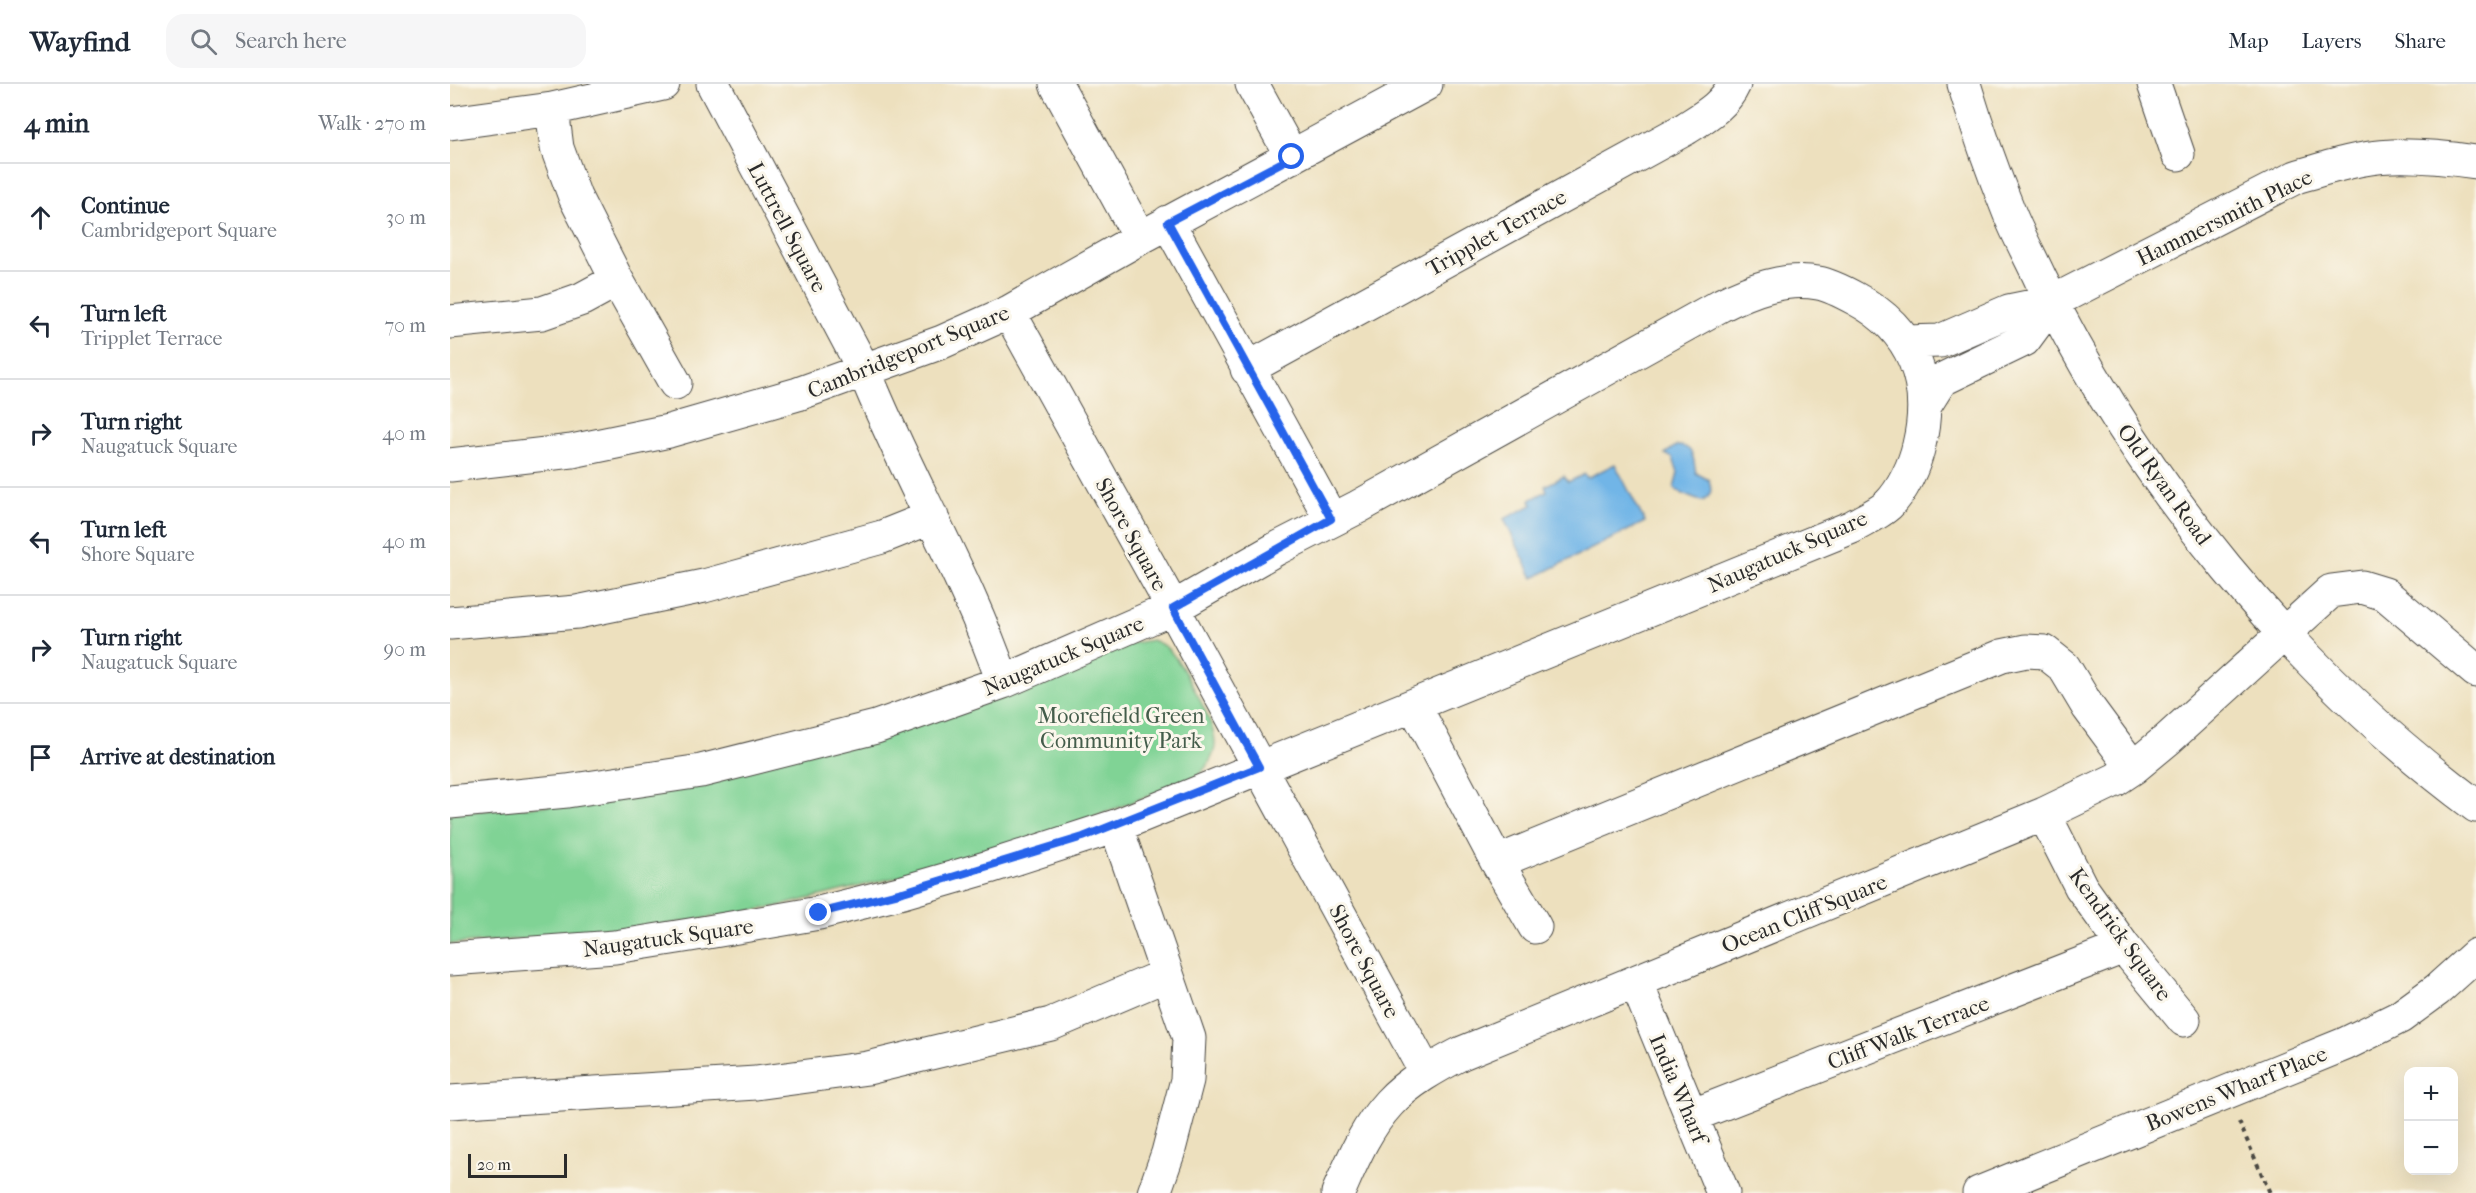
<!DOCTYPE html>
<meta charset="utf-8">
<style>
body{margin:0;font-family:"IM FELL French Canon",serif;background:#f6f6f7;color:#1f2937}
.controls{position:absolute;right:18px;bottom:18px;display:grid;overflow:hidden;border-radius:12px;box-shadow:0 6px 24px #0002}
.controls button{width:54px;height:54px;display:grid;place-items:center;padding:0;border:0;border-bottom:2px solid #e0e1e3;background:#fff;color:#1f2937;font:30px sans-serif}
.scale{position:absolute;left:18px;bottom:15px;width:99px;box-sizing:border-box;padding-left:6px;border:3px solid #2b2b2b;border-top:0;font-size:16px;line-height:21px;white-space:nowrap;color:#2b2b2b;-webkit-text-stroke:4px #fbf7ec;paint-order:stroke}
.stop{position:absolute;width:18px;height:18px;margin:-14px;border:4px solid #2563eb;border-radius:50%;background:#fff}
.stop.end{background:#2563eb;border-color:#fff;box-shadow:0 2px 6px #0008}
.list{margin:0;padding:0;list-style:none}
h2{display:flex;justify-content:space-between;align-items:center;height:78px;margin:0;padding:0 24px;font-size:26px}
h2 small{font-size:20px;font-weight:400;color:#747a83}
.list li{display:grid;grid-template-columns:39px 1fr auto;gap:18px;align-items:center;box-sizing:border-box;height:108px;padding:0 24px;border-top:2px solid #e0e1e3}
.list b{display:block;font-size:22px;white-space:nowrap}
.list p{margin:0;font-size:20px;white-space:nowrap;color:#747a83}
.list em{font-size:20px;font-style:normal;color:#747a83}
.icon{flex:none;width:33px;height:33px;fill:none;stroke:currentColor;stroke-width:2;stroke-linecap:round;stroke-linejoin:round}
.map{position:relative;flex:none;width:2026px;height:1109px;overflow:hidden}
header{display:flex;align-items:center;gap:36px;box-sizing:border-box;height:84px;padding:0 30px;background:#fff;border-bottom:2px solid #e0e1e3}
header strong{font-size:28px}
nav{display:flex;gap:33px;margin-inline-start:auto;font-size:21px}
.search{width:420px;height:54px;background:#f6f6f7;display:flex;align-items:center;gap:15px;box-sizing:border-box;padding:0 21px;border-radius:18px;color:#747a83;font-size:22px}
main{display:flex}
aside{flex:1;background:#fff}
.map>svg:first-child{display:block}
.green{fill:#80d395;stroke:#567f60;stroke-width:1.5}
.water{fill:#71b5e7;stroke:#4e7089;stroke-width:1.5}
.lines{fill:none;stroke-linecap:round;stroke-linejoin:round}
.minor-casing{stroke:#484641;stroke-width:35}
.path{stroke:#484641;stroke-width:4;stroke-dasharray:4.5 4.5;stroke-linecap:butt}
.minor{stroke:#fff;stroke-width:33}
.route{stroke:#2563eb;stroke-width:8}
.labels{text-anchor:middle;stroke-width:6;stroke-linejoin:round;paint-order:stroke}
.street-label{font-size:22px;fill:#2b2b2b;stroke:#fbf7ec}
.park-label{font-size:22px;fill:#445d4b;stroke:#fbf7ec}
</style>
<header>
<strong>Wayfind</strong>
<div class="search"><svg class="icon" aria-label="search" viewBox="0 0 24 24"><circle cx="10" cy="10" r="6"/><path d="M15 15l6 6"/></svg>Search here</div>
<nav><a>Map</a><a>Layers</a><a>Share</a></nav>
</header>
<main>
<aside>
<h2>4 min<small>Walk · 270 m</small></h2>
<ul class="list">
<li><svg class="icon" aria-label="ahead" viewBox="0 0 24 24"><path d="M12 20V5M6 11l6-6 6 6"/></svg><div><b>Continue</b><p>Cambridgeport Square</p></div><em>30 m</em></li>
<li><svg class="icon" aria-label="left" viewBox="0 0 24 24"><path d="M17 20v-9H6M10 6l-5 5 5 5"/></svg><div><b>Turn left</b><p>Tripplet Terrace</p></div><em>70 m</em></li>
<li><svg class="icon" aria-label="right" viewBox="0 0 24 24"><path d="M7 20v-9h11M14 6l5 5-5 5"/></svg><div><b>Turn right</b><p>Naugatuck Square</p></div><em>40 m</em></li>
<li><svg class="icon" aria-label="left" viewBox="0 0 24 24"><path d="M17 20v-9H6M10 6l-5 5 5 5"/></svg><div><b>Turn left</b><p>Shore Square</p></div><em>40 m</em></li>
<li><svg class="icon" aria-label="right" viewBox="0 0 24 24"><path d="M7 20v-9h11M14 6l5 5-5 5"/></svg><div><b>Turn right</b><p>Naugatuck Square</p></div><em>90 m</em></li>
<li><svg class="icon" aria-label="arrive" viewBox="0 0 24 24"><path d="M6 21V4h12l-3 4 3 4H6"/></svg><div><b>Arrive at destination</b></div></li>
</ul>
</aside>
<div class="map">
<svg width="2026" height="1109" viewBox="0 0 2026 1109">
<rect width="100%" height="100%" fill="#fbf7ec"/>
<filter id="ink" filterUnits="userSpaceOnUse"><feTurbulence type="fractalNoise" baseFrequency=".0167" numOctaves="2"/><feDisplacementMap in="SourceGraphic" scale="12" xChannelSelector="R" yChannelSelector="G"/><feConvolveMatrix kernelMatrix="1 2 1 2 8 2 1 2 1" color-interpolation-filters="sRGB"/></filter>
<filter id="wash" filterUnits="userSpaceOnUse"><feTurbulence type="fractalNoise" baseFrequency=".008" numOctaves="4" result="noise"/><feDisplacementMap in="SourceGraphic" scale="24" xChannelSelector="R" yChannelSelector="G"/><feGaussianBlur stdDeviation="1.35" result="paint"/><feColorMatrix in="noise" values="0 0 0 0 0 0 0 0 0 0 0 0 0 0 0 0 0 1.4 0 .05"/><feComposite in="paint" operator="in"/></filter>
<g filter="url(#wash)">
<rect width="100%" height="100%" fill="#ede0be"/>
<path class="green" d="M702,556c5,2 12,5 16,9 14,14 48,75 47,95 0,13 -10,26 -20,34l-104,40 -124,42 -192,47 -104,17 -98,12 -123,8v-131l117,-9 560,-160z"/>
<path class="water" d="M1226,362c19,-1 17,13 20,27l13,7c3,10 3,15 -6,21 -6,0 -26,-9 -29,-13l4,-15 -5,-15 -8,-4z
M1165,380l30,58 -112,56 -29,-59 28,-14 -2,-5 17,-9 -2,-5 19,-10 4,6 17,-8 2,4z"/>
</g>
<g filter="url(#ink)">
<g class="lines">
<defs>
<path id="minor" d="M263,0l151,286c42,106 102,204 139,312
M606,0l84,154
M802,0l40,73
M1514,0c13,43 28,86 45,128 9,23 21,44 31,66 100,206 252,391 436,528
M1704,0l24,70
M102,25l5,39 18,49 42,83 58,103
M0,39l102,-14 111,-25
M718,138l163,297
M559,228l164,296 253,465
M0,238l92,-9 40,-14 35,-19
M1456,258l34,-1 69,-30 43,-9 244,-125c30,-9 63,-20 96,-21 28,-1 56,2 84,6
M797,285l438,-240c20,-13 39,-23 49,-45
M1474,323l17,-27 83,-40 28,-38
M0,381l122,-14 97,-20 129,-37 144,-52 67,-30 131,-74 286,-154
M0,539l127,-11 127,-26 178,-49 50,-20
M964,621l83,157 38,65
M0,718l117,-11 134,-20 175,-44 127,-45 170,-74 103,-59 82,-42 363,-202c30,-15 63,-28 97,-22 12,2 27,10 38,16 57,30 78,84 63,146 -4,19 -17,47 -31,60 -10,9 -24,15 -36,22l-736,299 -127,41 -86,25 -84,21 -129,22 -75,12 -165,12
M1594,730l37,73 43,60 60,73
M666,742l73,212 -2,42 -19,73 -14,40
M1047,778l505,-206 24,-5 19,1 19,15 24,40 45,61
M1186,898l87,211
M0,1018l306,-19 112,-15 183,-44 115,-49
M1241,1032l433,-169
M888,1109c14,-31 27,-64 51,-90 19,-21 48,-37 73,-50l582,-239 71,-34 18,-12 35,-29 163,-148 31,-4 23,7 91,77
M1529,1109l366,-149 55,-27 37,-27 39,-35"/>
</defs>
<use href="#minor" class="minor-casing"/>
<path class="path" d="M1789,1038l31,71"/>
<use href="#minor" class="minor"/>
</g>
</g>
<g class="lines" filter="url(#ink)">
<path class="route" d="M369,829l84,-21 180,-55 176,-70 -86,-159 158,-89 -163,-297 124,-65"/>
</g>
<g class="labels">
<g class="street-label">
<text transform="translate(1774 133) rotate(-26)" y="8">Hammersmith Place</text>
<text transform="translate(338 143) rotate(62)" y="8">Luttrell Square</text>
<text transform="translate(1046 148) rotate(-29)" y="8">Tripplet Terrace</text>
<text transform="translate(458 267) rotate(-22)" y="8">Cambridgeport Square</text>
<text transform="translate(1715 400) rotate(54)" y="8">Old Ryan Road</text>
<text transform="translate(682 450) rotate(61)" y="8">Shore Square</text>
<text transform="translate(1337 467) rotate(-24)" y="8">Naugatuck Square</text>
<text transform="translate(613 571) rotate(-23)" y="8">Naugatuck Square</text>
<text transform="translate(1354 829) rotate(-22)" y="8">Ocean Cliff Square</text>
<text transform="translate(1671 850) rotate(54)" y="8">Kendrick Square</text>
<text transform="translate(218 853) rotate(-8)" y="8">Naugatuck Square</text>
<text transform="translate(915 877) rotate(62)" y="8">Shore Square</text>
<text transform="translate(1458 948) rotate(-21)" y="8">Cliff Walk Terrace</text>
<text transform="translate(1229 1004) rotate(67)" y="8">India Wharf</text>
<text transform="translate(1786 1004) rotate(-22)" y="8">Bowens Wharf Place</text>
</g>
<g class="park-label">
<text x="671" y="639">Moorefield Green<tspan x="671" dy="25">Community Park</tspan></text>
</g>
</g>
</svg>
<div class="controls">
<button>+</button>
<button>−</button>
</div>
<div class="scale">20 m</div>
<div class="stop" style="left:842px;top:73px"></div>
<div class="stop end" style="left:369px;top:829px"></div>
</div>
</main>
